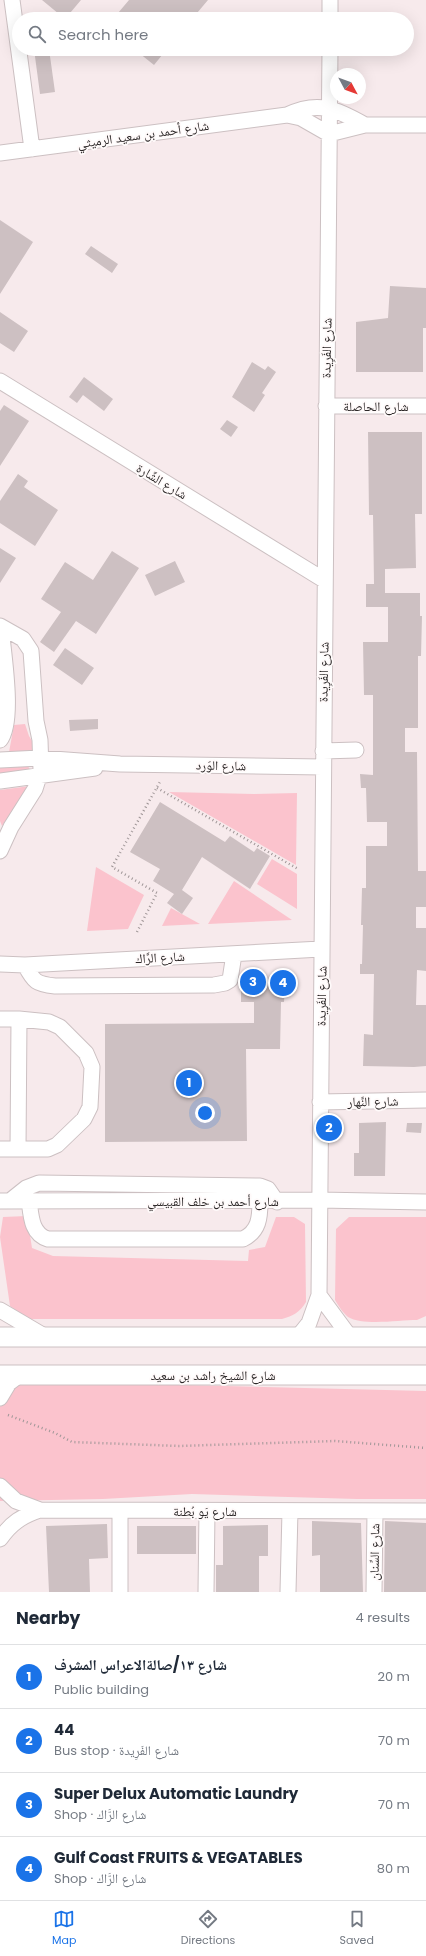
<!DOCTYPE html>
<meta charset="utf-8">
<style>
body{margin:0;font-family:Poppins,"Noto Naskh Arabic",sans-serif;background:#f2f2f3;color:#1f2937}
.compass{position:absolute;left:330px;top:68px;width:36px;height:36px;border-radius:50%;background:#fff;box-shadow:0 4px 16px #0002;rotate:131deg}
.you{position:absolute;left:205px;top:1113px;width:14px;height:14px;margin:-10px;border:3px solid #fff;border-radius:50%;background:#1a73e8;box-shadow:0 0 0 6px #1a73e833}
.badge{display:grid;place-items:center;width:26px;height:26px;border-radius:50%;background:#1a73e8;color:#fff;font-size:13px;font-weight:700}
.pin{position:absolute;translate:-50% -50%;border:2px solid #fff;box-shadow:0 1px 4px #0006}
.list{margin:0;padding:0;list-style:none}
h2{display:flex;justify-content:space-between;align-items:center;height:52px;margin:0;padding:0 16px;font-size:17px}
h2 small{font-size:13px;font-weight:400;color:#747a83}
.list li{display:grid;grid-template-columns:26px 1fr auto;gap:12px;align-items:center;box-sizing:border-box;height:64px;padding:0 16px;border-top:1px solid #e0e1e3}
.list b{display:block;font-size:15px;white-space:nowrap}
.list p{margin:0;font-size:13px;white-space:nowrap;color:#747a83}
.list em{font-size:13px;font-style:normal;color:#747a83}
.icon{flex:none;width:22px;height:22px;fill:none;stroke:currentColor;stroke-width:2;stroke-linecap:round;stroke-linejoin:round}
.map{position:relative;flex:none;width:426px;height:1592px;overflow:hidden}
.search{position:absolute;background:#fff;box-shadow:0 4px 16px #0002;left:12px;right:12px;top:12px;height:44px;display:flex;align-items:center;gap:10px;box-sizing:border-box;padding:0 14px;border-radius:22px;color:#747a83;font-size:15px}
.sheet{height:308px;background:#fff}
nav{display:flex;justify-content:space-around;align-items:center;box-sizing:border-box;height:56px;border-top:1px solid #e0e1e3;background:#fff;font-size:11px;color:#747a83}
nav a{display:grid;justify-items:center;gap:2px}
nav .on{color:#1a73e8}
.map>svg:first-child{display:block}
.green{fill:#fbc3cd}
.building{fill:#cdc0c2}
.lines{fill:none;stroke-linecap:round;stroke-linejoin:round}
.minor-casing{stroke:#ccc0c2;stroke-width:17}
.major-casing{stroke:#ccc0c2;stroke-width:21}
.path{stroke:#9f9697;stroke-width:2.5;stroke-dasharray:1 3;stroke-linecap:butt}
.minor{stroke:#fff;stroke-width:15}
.major{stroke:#fff;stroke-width:19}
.labels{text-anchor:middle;stroke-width:3.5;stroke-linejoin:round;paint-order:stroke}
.street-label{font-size:13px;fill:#2c2828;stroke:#fffafa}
</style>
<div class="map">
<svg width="426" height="1592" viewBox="0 0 426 1592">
<rect width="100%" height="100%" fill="#f7eaec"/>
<path class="green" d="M25,724l4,12 9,15 -29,1 5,-27z
M0,765l28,1 2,4 -30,8z
M30,786l-28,40 -2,-5v-31z
M169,792l85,2 43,-1 -1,72z
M272,859l25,15v35l-40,-25z
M96,867l48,28 -16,34 -41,2z
M234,881l58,39 -84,4z
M171,908l29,16 -38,2z
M27,1216l5,32 21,8 195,5 1,-11 16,-3 11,-30h18l11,7 1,78c-6,10 -13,14 -24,17h-253l-19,-13 -10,-69 3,-20z
M349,1217h77v99l-9,4c-18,0 -54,6 -69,-3 -5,-4 -10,-12 -13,-17l1,-71z
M17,1381l409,10v108h-69l-165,-5 -89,5 -103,2v-94l4,-11z"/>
<path class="building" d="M42,0h39l-16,19z
M129,0h79l-16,19h-79z
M34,49h15l6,43 -15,2z
M134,49h33l-13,16z
M0,220l33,22 -33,52z
M91,246l27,18 -6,9 -27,-19z
M390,286l36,2v40h-3v44h-67v-50l32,-4z
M0,312l28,19 -14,21 -14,-9z
M252,362l13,8 3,-4 8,6 -14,21 3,2 -11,17 -22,-15z
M84,377l29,22 -9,12 -21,-16 -6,8 -8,-6z
M4,405l25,16 -29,45v-55z
M227,420l11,7 -7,10 -11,-8z
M368,432h54v82h-7l1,54 -31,1v24h35v23h2l-1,40h-3v72h-13v24h12l1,119h8v36h-10v21h10v43l-9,-1 -1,35h10v61l-12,1 -51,-1 1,-32 9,1 1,-61h-14v-10h2l1,-39h-2l1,-37h4v-42h21v-24h-20l-1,-34h-5l-1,-14 13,1v-80h-9l-1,-53h25v-35h-22v-23h8l-1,-69h-4z
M18,474l10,7 -4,6 34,23 -23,36 -35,-23v-22z
M0,548l16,10 -16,25z
M112,551l27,17 -43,66 -20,-13 -22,31 -14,-10 21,-30 -20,-13 24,-37 28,18z
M175,561l10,21 -30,14 -10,-21z
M65,648l29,20 -12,17 -29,-20z
M98,719v10l-28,2 -1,-11z
M160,802l65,40 5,-6 24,16 3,-4 13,8 -20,33 -48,-32 -20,33 11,8 -11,16 -15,-11 7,-9 -21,-13 7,-12 -30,-17z
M241,983h44l-1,19h-3l-1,47h-34l1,92 -142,1v-118l149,-1v-21h-13z
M386,1122l-1,54h-31v-23h5v-30z
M407,1123h15l-1,10 -15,-1z
M312,1521l49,2 2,69h-43v-37l-8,1z
M385,1521l41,2v69h-42z
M107,1524l1,34 -19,1 1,33h-41l-3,-66z
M268,1525v31h-9v36h-43v-27h7v-39z
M137,1526h59v28h-59z"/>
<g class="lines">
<defs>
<path id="minor" d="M12,0l20,149
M330,19v-19
M287,115l14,3 28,16
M329,134l36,-9h61
M0,153l287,-38c31,-15 50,-6 78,10
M0,381l324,199
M326,406h100
M0,626l23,13 8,12 5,70 4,19 1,30 -6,19 -24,38 -11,24
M0,740c15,-19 3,-88 1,-113
M323,751l33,-1
M0,760l40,-2 80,6 203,3
M0,781l95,-13
M0,964l25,1 296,-16
M25,965c9,17 11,19 30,21l159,-1 11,-2 5,-3 4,-26
M0,1019h19l-1,130h-18
M320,1102l106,-2
M18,1149h30l9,-4 27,-26 6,-12 2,-40 -6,-14 -26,-26 -11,-5 -30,-3
M11,1200l15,-12 13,-5 221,3 8,3 9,13
M29,1200c2,15 2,34 19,39h195c16,-8 17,-21 17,-38
M0,1201l319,-1 107,2
M319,1295l31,42
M0,1310l46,27
M297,1338l12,-15 10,-28 11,-1246
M0,1398l9,-15 12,-9
M0,1486l16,15 24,9 386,1
M120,1511v81
M0,1539c11,-16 22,-23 40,-29
M206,1592l1,-81
M288,1592l2,-81
M374,1592l1,-81"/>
<path id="major" d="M0,1337h426
M0,1375h426"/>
</defs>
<use href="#minor" class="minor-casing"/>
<use href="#major" class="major-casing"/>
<path class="path" d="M157,788l141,81
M137,932l20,-39 -45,-26 49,-87
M8,1415l47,18 17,9 107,4 156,-5 91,7"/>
<use href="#minor" class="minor"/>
<use href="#major" class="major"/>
</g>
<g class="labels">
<g class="street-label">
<text transform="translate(143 134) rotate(-8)" y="5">شارع أحمد بن سعيد الرميثي</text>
<text transform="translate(326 348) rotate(-89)" y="5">شارع الفَرِيدة</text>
<text x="376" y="411">شارع الحاصلة</text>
<text transform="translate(162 481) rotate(31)" y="5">شارع الشَّارة</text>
<text transform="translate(323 672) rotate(-89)" y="5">شارع الفَرِيدة</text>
<text transform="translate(221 765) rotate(1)" y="5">شارع الوَرد</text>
<text transform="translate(160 957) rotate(-3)" y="5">شارع الرَّاك</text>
<text transform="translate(321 996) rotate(-89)" y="5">شارع الفَرِيدة</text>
<text transform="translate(373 1101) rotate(-1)" y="5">شارع النَّهار</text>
<text x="213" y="1206">شارع أحمد بن خلف القبيسي</text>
<text x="213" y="1380">شارع الشيخ راشد بن سعيد</text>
<text x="205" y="1516">شارع يَو بُطنة</text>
<text transform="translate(374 1552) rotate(-89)" y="5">شارع السِّنان</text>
</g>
</g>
</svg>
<svg class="compass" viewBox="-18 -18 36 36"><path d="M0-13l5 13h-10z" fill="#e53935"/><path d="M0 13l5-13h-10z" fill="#747a83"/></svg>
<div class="you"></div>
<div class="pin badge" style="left:189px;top:1083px">1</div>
<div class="pin badge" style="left:329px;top:1128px">2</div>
<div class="pin badge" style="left:253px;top:982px">3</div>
<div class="pin badge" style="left:283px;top:983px">4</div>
<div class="search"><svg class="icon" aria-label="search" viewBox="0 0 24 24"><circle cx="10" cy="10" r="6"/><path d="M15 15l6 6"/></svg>Search here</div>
</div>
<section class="sheet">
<h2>Nearby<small>4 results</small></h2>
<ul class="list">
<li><span class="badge">1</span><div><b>شارع ١٣/صالةالاعراس المشرف</b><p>Public building</p></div><em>20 m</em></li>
<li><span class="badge">2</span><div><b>44</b><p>Bus stop · شارع الفَرِيدة</p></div><em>70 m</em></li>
<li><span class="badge">3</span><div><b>Super Delux Automatic Laundry</b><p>Shop · شارع الرَّاك</p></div><em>70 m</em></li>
<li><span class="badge">4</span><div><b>Gulf Coast FRUITS &amp; VEGATABLES</b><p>Shop · شارع الرَّاك</p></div><em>80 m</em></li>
</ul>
</section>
<nav>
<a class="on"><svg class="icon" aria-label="map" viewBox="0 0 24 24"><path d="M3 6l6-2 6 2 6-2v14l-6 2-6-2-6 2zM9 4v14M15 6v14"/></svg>Map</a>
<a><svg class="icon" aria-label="directions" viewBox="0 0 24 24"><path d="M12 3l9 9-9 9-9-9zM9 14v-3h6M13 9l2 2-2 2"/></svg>Directions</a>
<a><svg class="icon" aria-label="saved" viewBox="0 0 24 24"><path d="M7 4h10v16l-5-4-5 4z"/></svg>Saved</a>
</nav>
